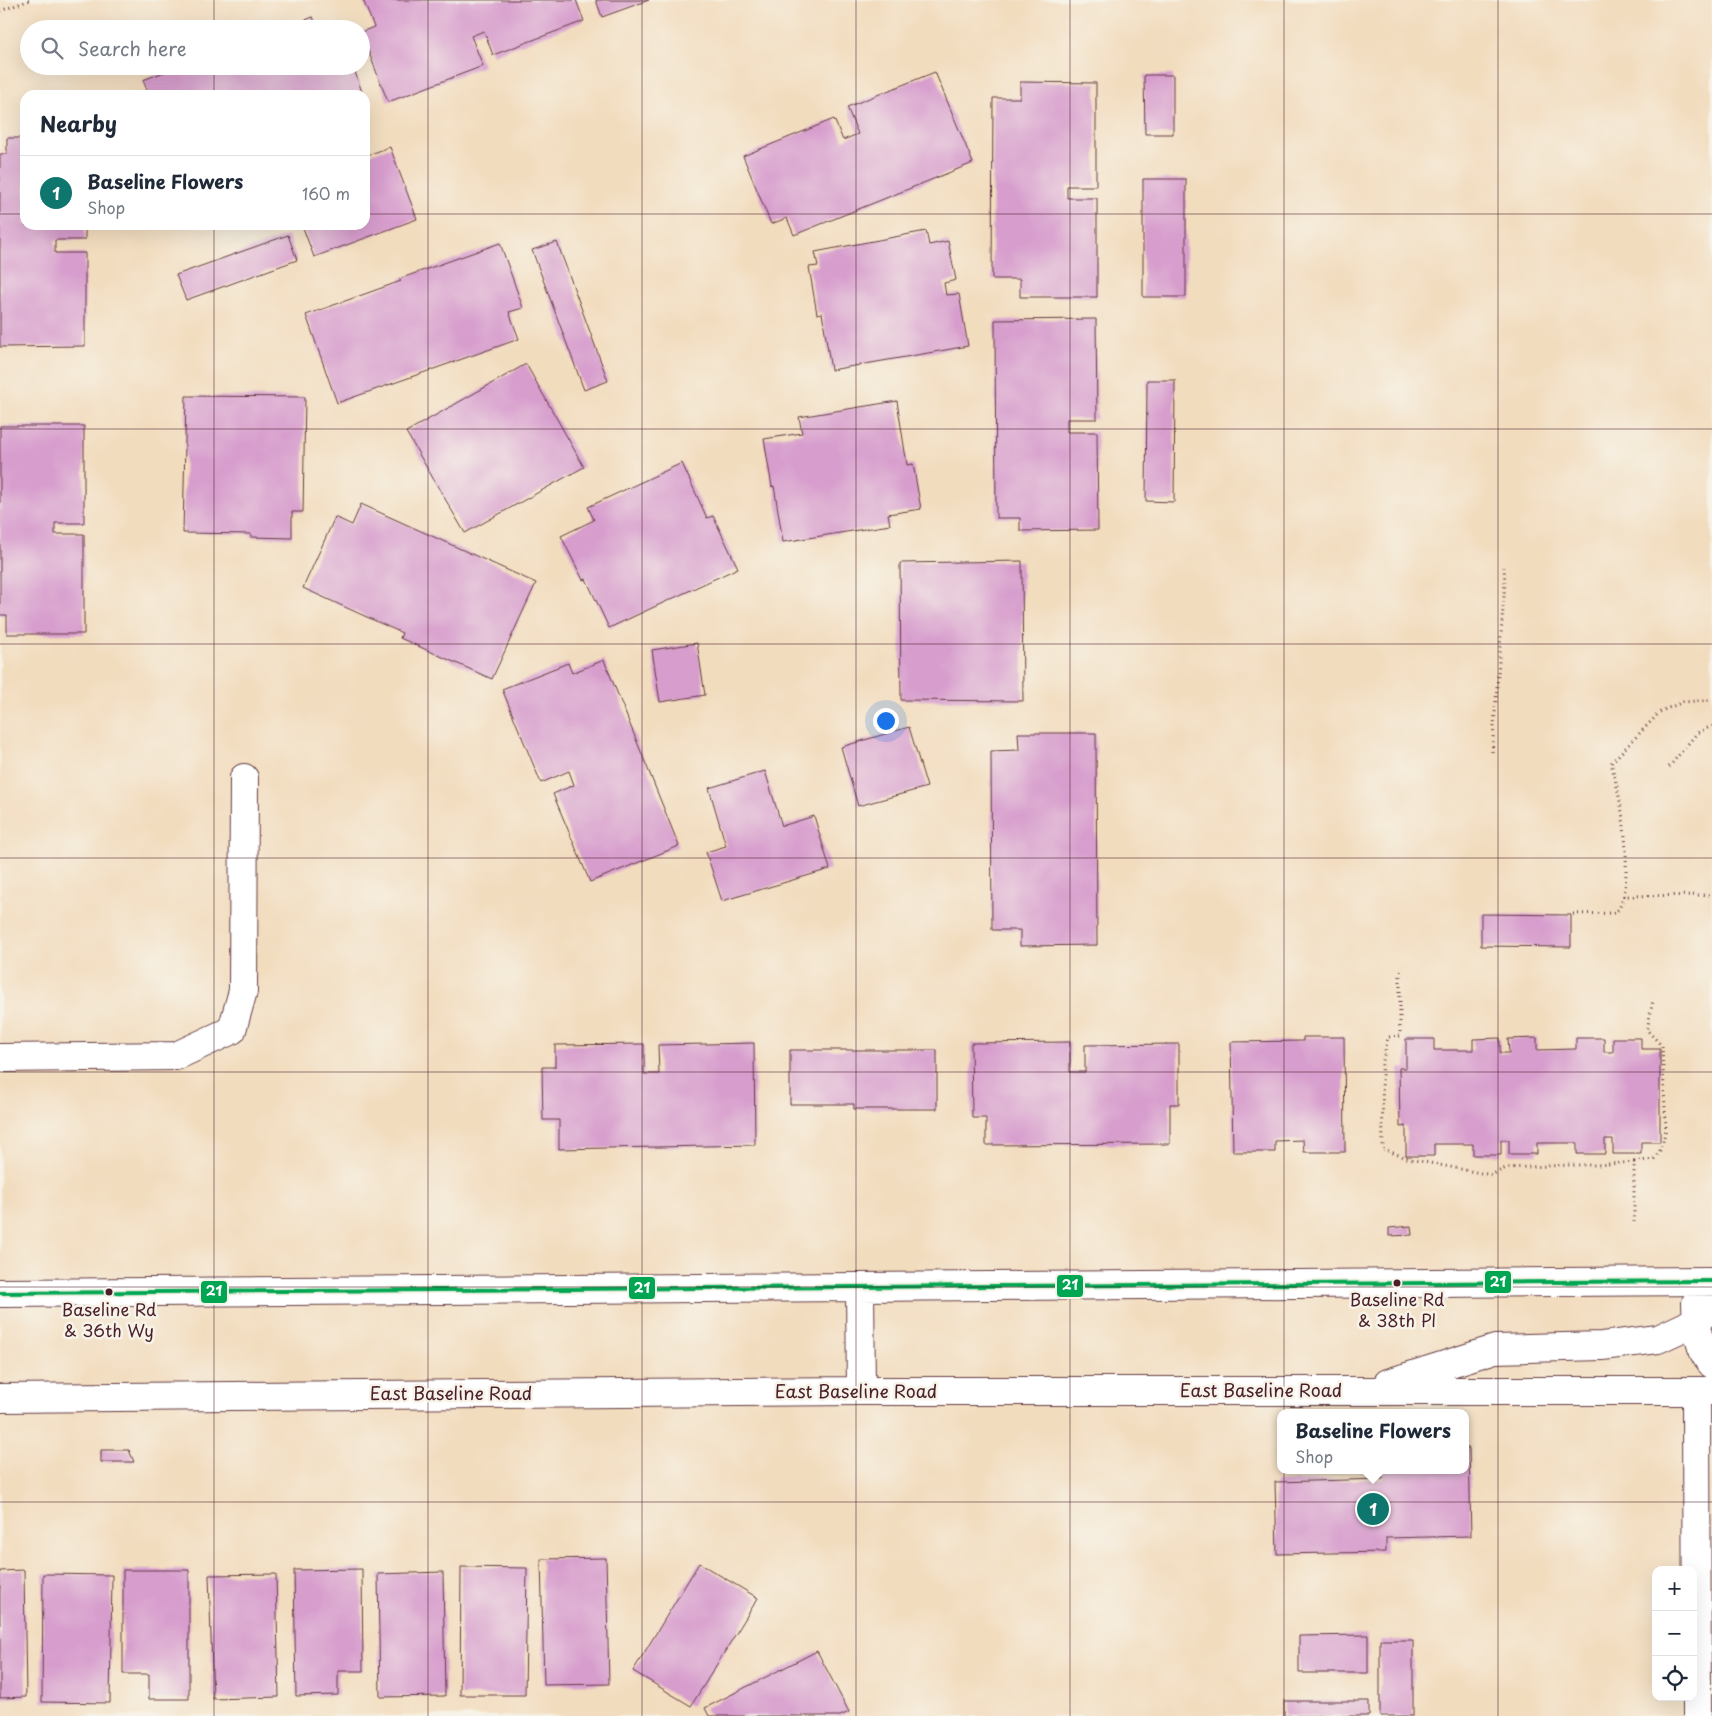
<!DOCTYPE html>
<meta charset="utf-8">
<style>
body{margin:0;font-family:"Playpen Sans",sans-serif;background:#f6f6f7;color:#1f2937}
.controls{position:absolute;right:15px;bottom:15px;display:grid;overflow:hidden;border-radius:10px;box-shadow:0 5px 20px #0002}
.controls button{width:45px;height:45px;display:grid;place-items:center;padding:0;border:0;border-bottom:1px solid #e0e1e3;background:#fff;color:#1f2937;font:25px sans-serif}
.you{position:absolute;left:885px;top:720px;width:18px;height:18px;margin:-12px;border:4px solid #fff;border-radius:50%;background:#1a73e8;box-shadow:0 0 0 8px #1a73e833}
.badge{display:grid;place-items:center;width:32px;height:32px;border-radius:50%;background:#0f766e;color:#fff;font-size:16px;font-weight:700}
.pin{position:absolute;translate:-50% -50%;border:2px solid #fff;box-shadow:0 1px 5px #0006}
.popup{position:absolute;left:1277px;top:1409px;width:192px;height:65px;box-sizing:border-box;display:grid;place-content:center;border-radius:10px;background:#fff;filter:drop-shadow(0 1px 4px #0005);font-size:16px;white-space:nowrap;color:#747a83}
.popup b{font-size:19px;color:#1f2937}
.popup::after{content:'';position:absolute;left:50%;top:100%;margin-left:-10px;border:10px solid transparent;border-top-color:#fff}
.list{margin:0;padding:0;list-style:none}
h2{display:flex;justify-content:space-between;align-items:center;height:65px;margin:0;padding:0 20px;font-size:21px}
h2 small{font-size:16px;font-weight:400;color:#747a83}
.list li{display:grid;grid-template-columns:32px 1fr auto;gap:15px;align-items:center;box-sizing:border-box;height:75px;padding:0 20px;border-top:1px solid #e0e1e3}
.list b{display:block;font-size:19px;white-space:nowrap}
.list p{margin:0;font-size:16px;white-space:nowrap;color:#747a83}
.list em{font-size:16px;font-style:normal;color:#747a83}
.icon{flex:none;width:28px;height:28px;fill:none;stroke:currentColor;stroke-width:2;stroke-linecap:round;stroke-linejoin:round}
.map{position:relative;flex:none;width:1712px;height:1716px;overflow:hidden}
.search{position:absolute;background:#fff;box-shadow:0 5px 20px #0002;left:20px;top:20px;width:350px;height:55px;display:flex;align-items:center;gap:12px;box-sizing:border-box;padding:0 18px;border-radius:28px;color:#747a83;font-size:19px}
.panel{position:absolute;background:#fff;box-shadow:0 5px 20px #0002;left:20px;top:90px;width:350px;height:140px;border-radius:15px}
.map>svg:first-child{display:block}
.building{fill:#d79dcd}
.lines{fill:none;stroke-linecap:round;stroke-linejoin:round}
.minor-casing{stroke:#633b41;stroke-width:30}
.major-casing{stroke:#633b41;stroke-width:30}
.path{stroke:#633b41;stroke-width:3;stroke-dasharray:1 4;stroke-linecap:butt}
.minor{stroke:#fff;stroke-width:28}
.major{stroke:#fff;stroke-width:28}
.bus-1-casing{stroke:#f7f3e8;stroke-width:8}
.bus-1{stroke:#00a651;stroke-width:4}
.grid{fill:none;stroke:#4a1f2b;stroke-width:1;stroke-opacity:0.55}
.bus-dot{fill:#4a1f2b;stroke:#f7f3e8;stroke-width:2}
.labels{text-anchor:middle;stroke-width:5;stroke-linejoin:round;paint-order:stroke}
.bus-label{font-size:17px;fill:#4a1f2b;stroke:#f7f3e8}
.street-label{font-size:18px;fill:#4a1f2b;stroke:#f7f3e8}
.line-badge{stroke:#f7f3e8;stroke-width:2}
.badge-label{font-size:14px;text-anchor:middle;font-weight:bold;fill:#fff}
</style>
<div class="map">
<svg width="1712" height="1716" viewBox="0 0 1712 1716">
<rect width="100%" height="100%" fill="#f7f3e8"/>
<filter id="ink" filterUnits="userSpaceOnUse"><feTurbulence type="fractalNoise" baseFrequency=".02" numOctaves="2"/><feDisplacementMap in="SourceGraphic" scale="10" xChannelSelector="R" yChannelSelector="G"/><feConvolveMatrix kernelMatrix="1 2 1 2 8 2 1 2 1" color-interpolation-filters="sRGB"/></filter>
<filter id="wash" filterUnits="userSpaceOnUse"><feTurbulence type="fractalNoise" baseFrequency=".0096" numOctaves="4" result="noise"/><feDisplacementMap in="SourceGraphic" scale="20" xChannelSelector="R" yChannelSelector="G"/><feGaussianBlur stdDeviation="1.12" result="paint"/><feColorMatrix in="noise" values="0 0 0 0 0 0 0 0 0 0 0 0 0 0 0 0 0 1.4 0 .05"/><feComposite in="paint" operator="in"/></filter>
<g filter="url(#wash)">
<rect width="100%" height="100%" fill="#f2dcbe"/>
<g id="blocks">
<path class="building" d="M363,0h213l8,21 -91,34 -9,-24 -13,5 12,30 -95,36 -27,-70 13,-5z
M596,0h53l-47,17z
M313,17l5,12h-36z
M180,66h173l10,29h-214l-6,-15z
M935,72l38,91 -179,72 -7,-17 -16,6 -28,-68 91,-37 9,21 15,-6 -11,-27z
M1144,75h29v59h-28z
M1020,82l76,1v103h-29v12h30v99h-77v-18h-28l1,-181h27z
M7,138h18v87h60v15h-30v13h30v93l-85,1v-193h7z
M390,147l27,72 -103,38 -12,-32h63v-69z
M1143,179h43v118h-43z
M926,231l3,14 19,-4 8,39 -12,3 2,12 13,-1 9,52 -137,24 -9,-57 -5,1 -8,-47 9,-1 -3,-14z
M288,235l9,25 -111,40 -10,-25z
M557,242l51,139 -24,9 -52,-140z
M500,243l23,65 -14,4 10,27 -182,64 -31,-88 95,-34 -2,-2z
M1096,319l1,100h-30v13h30l1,98 -78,1v-13h-24l-1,-198z
M526,364l58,103 -119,66 -59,-101z
M1147,380h28l-1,122 -28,-1z
M186,396l119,1 -2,115h-11v26l-41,-1v-3l-68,-1z
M897,401l10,64 6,-1 8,45 -33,5 2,11 -107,17 -9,-56 -2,1 -8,-48 38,-6 -3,-16z
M0,426h84v97h-29v11h29v100h-77v-19h-7z
M682,463l25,55 6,-2 25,52 -129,60 -23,-49 -3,1 -22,-44 33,-16 -6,-13z
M361,504l175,79 -44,96 -92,-41 2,-5 -99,-45 32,-71 17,8z
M1022,561l1,140 -122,-1 -1,-137z
M697,643l8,52 -45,7 -8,-52z
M604,660l75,186 -89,36 -37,-88 21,-9 -5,-14 -28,12 -39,-94 66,-26 4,10z
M909,727l18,60 -69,19 -17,-59z
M1018,733h78l1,212 -77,1v-16h-28l-1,-179 28,-1z
M765,771l17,55 32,-10 16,53 -108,32 -16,-49 20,-6 -17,-58z
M1481,914l90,1v32l-90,-1z
M1303,1037h41l1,115h-41l-1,-12 -28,1v11h-42l-2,-110 72,-1z
M1500,1038v15h9l-1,-14 29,-1v12l39,-1v-11h28v14h9v-14h28v11h19v93h-19v12h-28v-15h-8v15h-28v-11h-40v11h-28v-14h-8v15h-28v-11h-39v12h-28v-30l-6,1 -1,-59h7v-29h28v11h39v-11z
M1070,1042v30h15v-27l94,-1v60h-9v40l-184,1v-27h-14l-1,-75z
M754,1043l1,102 -196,4v-29h-16l-1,-53h13v-22l89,-1v30h15l-1,-29z
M790,1050h147v59h-83v-5h-64z
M1411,1226l1,9 -23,1v-8z
M1466,1448h3l2,88 -85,2v14l-109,2 -2,-72 108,-3 -1,-9h84z
M101,1450h28l5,12h-33z
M606,1558l3,126 -65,1 -3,-126z
M699,1563l59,35 -67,108 -58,-35z
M461,1567l66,1 -2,127h-65z
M362,1569l1,102h-25v24l-42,1 -2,-126z
M24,1570l2,127 -26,1v-127z
M123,1570h66v129h-40v-25h-26z
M443,1572l2,124 -65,1 -2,-123z
M43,1574l69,1 -2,128 -68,-1z
M276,1574l3,123 -66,2 -4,-124z
M1368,1635v38h-69v-37z
M1380,1640h33v76h-33z
M817,1651l32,61 -9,4h-131l-4,-8z
M1284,1701h85v15h-85z"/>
</g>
</g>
<g filter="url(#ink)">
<use href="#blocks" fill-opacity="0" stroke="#633b41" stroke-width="1"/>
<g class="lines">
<defs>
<path id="minor" d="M0,1058l176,-2 56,-26 11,-39 1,-213
M1696,1391l1,325"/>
<path id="major" d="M860,1287l1,104
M0,1293l1712,-12
M1696,1303c1,20 1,46 16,61
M1388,1383l107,-34 107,-3 56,-7 28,-13 26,-17
M0,1398l861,-7h851"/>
</defs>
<use href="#minor" class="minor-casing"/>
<use href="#major" class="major-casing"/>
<path class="path" d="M0,11l30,-11
M1492,752l13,-169 -1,-16
M1669,767l28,-34 15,-7
M1624,896c6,-45 -1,-89 -13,-133l50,-52 22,-9 29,-2
M1573,914l40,-1 6,-4 5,-13 88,-1
M1400,971v65l-12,1 -6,28 1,84 26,10 82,16 15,-7 64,-3h27l37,-3v60
M1634,1162l20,-3 7,-10 5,-20 -4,-83 -15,-16 6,-30"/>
<use href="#minor" class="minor"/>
<use href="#major" class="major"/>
<defs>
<path id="bus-1" d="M0,1293l1712,-12"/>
</defs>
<use href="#bus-1" class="bus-1-casing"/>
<use href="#bus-1" class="bus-1"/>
</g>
</g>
<path class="grid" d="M214,0v29M428,0v1716M642,0v1716M856,0v1716M1070,0v1716M1284,0v1716M1498,0v1716M214,66v29M0,214h25M365,214h1347M214,225v1491M0,429h1712M0,644h1712M0,858h1712M0,1072h1712M0,1287h1712M0,1502h1712"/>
<g class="bus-dot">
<circle cx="1397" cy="1283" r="4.5"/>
<circle cx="109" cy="1292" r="4.5"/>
</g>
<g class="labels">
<g class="bus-label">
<text x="1397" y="1306">Baseline Rd<tspan x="1397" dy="21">&amp; 38th Pl</tspan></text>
<text x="109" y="1316">Baseline Rd<tspan x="109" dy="21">&amp; 36th Wy</tspan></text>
</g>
<g class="street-label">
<text x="1261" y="1397">East Baseline Road</text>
<text x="856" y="1398">East Baseline Road</text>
<text x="451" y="1400">East Baseline Road</text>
</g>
</g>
<g class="line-badge">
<rect x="1484" y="1270" width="28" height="24" rx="5" fill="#00a651"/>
<rect x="1056" y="1274" width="28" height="24" rx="5" fill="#00a651"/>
<rect x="628" y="1276" width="28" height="24" rx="5" fill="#00a651"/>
<rect x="200" y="1280" width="28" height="24" rx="5" fill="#00a651"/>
</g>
<g class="badge-label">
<text x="1498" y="1287">21</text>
<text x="1070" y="1290">21</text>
<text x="642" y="1293">21</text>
<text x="214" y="1296">21</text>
</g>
</svg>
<div class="controls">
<button>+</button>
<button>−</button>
<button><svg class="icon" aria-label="locate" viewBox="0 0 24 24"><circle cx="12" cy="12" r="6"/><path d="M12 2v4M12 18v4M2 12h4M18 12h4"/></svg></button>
</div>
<div class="you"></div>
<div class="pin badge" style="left:1373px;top:1509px">1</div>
<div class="popup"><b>Baseline Flowers</b>Shop</div>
<div class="search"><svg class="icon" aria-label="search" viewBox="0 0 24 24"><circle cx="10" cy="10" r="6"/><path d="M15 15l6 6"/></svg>Search here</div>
<section class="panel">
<h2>Nearby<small></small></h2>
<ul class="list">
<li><span class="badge">1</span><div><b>Baseline Flowers</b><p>Shop</p></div><em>160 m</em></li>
</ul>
</section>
</div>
